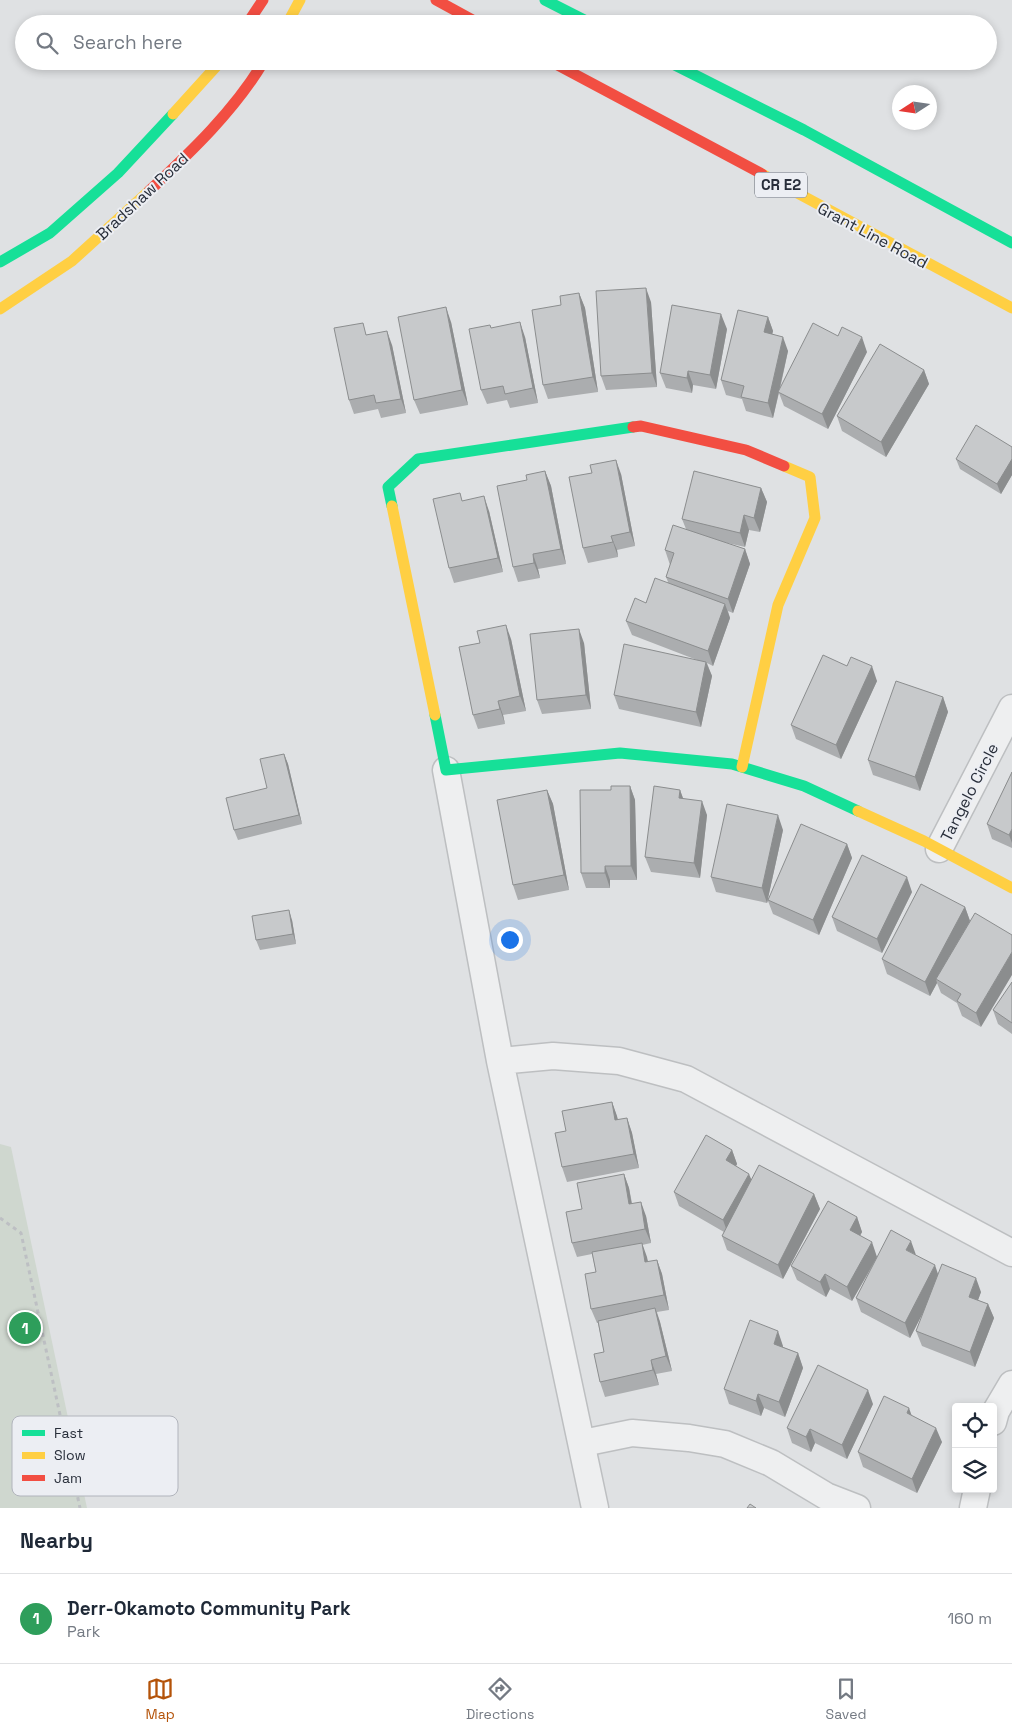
<!DOCTYPE html>
<style>
body{margin:0;font-family:"Space Grotesk",sans-serif;background:#f2f2f3;color:#1f2937}
.controls{position:absolute;right:15px;bottom:15px;display:grid;overflow:hidden;border-radius:5px;box-shadow:0 2px 8px #0003}
.controls button{width:45px;height:45px;display:grid;place-items:center;padding:0;border:0;border-bottom:1px solid #e0e1e3;background:#fff;color:#1f2937;font:25px sans-serif}
.compass{position:absolute;left:892px;top:85px;width:45px;height:45px;border-radius:50%;background:#fff;box-shadow:0 2px 8px #0003;rotate:258deg}
.you{position:absolute;left:509px;top:939px;width:18px;height:18px;margin:-12px;border:4px solid #fff;border-radius:50%;background:#1a73e8;box-shadow:0 0 0 8px #1a73e833}
.badge{display:grid;place-items:center;width:32px;height:32px;border-radius:50%;background:#b45309;color:#fff;font-size:16px;font-weight:700}
.pin{position:absolute;translate:-50% -50%;border:2px solid #fff;box-shadow:0 1px 5px #0006}
.list{margin:0;padding:0;list-style:none}
h2{display:flex;justify-content:space-between;align-items:center;height:65px;margin:0;padding:0 20px;font-size:21px}
h2 small{font-size:16px;font-weight:400;color:#747a83}
.list li{display:grid;grid-template-columns:32px 1fr auto;gap:15px;align-items:center;box-sizing:border-box;height:90px;padding:0 20px;border-top:1px solid #e0e1e3}
.list b{display:block;font-size:19px;white-space:nowrap}
.list p{margin:0;font-size:16px;white-space:nowrap;color:#747a83}
.list em{font-size:16px;font-style:normal;color:#747a83}
.icon{flex:none;width:28px;height:28px;fill:none;stroke:currentColor;stroke-width:2;stroke-linecap:round;stroke-linejoin:round}
.map{position:relative;flex:none;width:1012px;height:1508px;overflow:hidden}
.search{position:absolute;background:#fff;box-shadow:0 2px 8px #0003;left:15px;right:15px;top:15px;height:55px;display:flex;align-items:center;gap:12px;box-sizing:border-box;padding:0 18px;border-radius:28px;color:#747a83;font-size:19px}
.sheet{height:155px;background:#fff}
nav{display:flex;justify-content:space-around;align-items:center;box-sizing:border-box;height:70px;border-top:1px solid #e0e1e3;background:#fff;font-size:14px;color:#747a83}
nav a{display:grid;justify-items:center;gap:2px}
nav .on{color:#b45309}
.map>svg:first-child{display:block}
.green{fill:#cfd7cf}
.lines{fill:none;stroke-linecap:round;stroke-linejoin:round}
.street-casing{stroke:#bdbfc1;stroke-width:29}
.path{stroke:#bdbfc3;stroke-width:3;stroke-dasharray:4 4;stroke-linecap:butt}
.street{stroke:#eeeff0;stroke-width:26}
.fast{stroke:#16e098;stroke-width:11}
.slow{stroke:#ffcf43;stroke-width:11}
.jam{stroke:#f24e42;stroke-width:11}
.wall{fill:#abadaf}
.shaded-wall{fill:#8b8d8e}
.building{fill:#c7c9cb;stroke:#8b8d8e}
.labels{text-anchor:middle;stroke-width:4;stroke-linejoin:round;paint-order:stroke}
.shield{fill:#eceef3;stroke:#636872;stroke-width:1}
.shield-label{font-size:15px;font-weight:bold;fill:#282e3a}
.street-label{font-size:16px;fill:#282e3a;stroke:#eceef3}
.key{fill:#eceef3;stroke:#b1b4bc;stroke-width:1}
.key-label{font-size:14px;fill:#282e3a}
</style>
<div class="map">
<svg width="1012" height="1508" viewBox="0 0 1012 1508">
<rect width="100%" height="100%" fill="#dfe1e3"/>
<path class="green" d="M0,1144l11,3 76,361h-87z"/>
<g class="lines">
<defs>
<path id="street" d="M446,770l54,291
M939,849l73,-141
M993,1422l3,-11 16,-27
M583,1443l49,-10 57,5 36,6 46,19 55,33 31,12
M595,1508l-95,-447 53,-5 66,5 67,18 326,174
M973,1508l4,-19"/>
</defs>
<use href="#street" class="street-casing"/>
<path class="path" d="M0,1218l21,15 59,275"/>
<use href="#street" class="street"/>
<path class="fast" d="M545,0l47,24
M667,61l137,69 208,113
M0,262l50,-29 68,-60 55,-59
M392,506l-4,-19 30,-28 215,-32
M435,715l11,55 174,-17 112,11 72,22 54,25"/>
<path class="slow" d="M287,24l13,-24
M173,114l48,-53
M762,174l250,134
M0,309l72,-48 77,-70
M392,506l43,209
M742,767l36,-162 37,-87 -5,-41 -26,-11
M858,811l66,30 88,47"/>
<path class="jam" d="M436,0l44,24
M247,24l16,-24
M550,61l212,113
M149,191c42,-39 86,-81 115,-130
M633,427l8,-1 105,24 38,16"/>
</g>
<path class="wall" d="M579,293l6,15 13,84 -50,7 -5,-14z
M651,302l6,85 -51,3 -5,-14z
M768,317l5,14 -1,3 16,17 -8,38 87,-37 -39,77 -44,-23 -5,-13 -6,25 -27,-7 -4,-12 -16,-4 -5,-15z
M451,322l17,83 -48,9 -6,-14z
M491,328l34,9 13,66 -28,5 -3,-8 -20,4 -6,-14z
M727,329l-11,60 -23,-4 -1,8 -26,-5 -6,-15z
M368,334l24,11 14,68 -25,5 -3,-9 -24,5 -5,-14z
M924,370l5,14 -43,73 -44,-26 -5,-15z
M1012,447v28l-11,19 -41,-25 -4,-10z
M545,471l6,15 15,78 -28,5 2,9 -22,4 -5,-15 14,-87z
M621,474l14,72 -18,4 1,7 -30,6 -5,-15z
M761,488l6,14 -7,30 -11,-2 -4,17 -22,-5 22,7 5,15 -17,49 -5,-2 2,7 -17,48 -6,-3 5,13 -11,51 -82,-18 -5,-14 83,-35 -65,-25 -6,-14 42,-39 -2,-5 4,-12 -5,-15 21,-21 -4,-10z
M463,501l26,10 14,61 -49,11 -5,-15z
M511,639l15,72 -23,4 2,9 -27,5 -5,-14z
M584,643l7,66 -49,5 -5,-14z
M847,666l30,15 -36,78 -45,-20 -5,-14z
M943,697l5,15 -28,79 -47,-16 -5,-15z
M284,754l4,10 14,60 -64,16 -4,-10 33,-42z
M1012,772v76l-20,-9 -5,-15z
M630,786l5,14 2,80h-27v8h-24l-5,-15 30,-83z
M547,790l6,14 16,86 -51,10 -5,-15z
M680,790l3,8 24,17 -7,63 -49,-6 -6,-15z
M783,830l-15,68 79,-54 5,14 -33,77 -46,-21 -5,-13 -1,2 -51,-11 -5,-15z
M912,892l-30,61 -45,-22 -5,-14z
M965,907l5,14 11,106 -19,-11 -5,-13 -16,-10 -4,-10 -7,13 -43,-22 -5,-15z
M292,920l4,24 -36,6 -4,-10z
M1012,982v52l-14,-10 -5,-14z
M612,1102l6,18 9,-2 5,15 7,35 -72,14 -5,-15 4,-36z
M732,1150l5,14 -1,2 16,14 62,14 6,15 -37,70 -56,-29 -5,-14 2,-4 -45,-26 -5,-14z
M624,1174l5,14 3,15 14,13 5,27 -9,2 6,17 9,-2 5,14 7,36 -12,2 3,10 12,49 -16,3 3,11 -54,12 -5,-15 4,-30 -6,-29h-1l-6,-14 5,-37 -4,-18 -15,3 -5,-14 10,-34z
M857,1217l5,15 -2,4 17,21 39,-1 22,18 43,18 -3,8 10,4 6,14 -19,49 -53,-21 -6,-15 8,-21 -14,28 -49,-26 -5,-14 20,-38 -24,41 -22,-12 -4,8 -29,-17 -6,-14z
M783,1346v1l15,6 5,15 -18,49 -21,-9 -3,8 -32,-12 -5,-15z
M873,1404l-26,55 -32,-16 -4,9 -19,-9 -5,-15z
M912,1416l30,26 -25,51 -54,-26 -5,-15z"/>
<path class="shaded-wall" d="M646,288l5,14 6,85 -5,-14z
M579,293l6,15 13,84 -5,-15z
M446,307l5,15 17,83 -6,-15z
M721,314l6,15 -11,60 -6,-14z
M768,317l5,14 -4,16 -5,-15z
M520,322l5,15 13,66 -5,-15z
M387,331l5,14 14,68 -5,-14z
M783,337l5,14 -15,67 -5,-15z
M862,337l5,15 -39,77 -6,-15z
M924,370l5,14 -43,73 -5,-15z
M688,371l5,14 -1,8 -5,-15z
M1012,459v16l-11,19 -4,-10z
M616,460l5,14 14,72 -5,-14z
M545,471l6,15 15,78 -5,-15z
M761,488l6,14 -7,30 -6,-14z
M484,496l5,15 14,61 -5,-14z
M744,515l5,15 -4,17 -5,-14z
M611,536l6,14 1,7z
M745,549l5,15 -17,49 -5,-14z
M533,554l5,15 2,9 -6,-15z
M725,604l5,14 -17,48 -5,-15z
M506,625l5,14 15,72 -6,-15z
M579,629l5,14 7,66 -5,-14z
M706,662l6,14 -11,51 -5,-15z
M872,666l5,15 -36,78 -5,-14z
M943,697l5,15 -28,79 -5,-14z
M498,701l5,14 2,9 -5,-15z
M284,754l4,10 14,60 -3,-9z
M630,786l5,14 2,80 -6,-14z
M547,790l6,14 16,86 -5,-15z
M680,790l5,14 -6,-6z
M702,801l5,14 -7,63 -6,-15z
M778,815l5,15 -16,73 -5,-15z
M1012,829v14l-3,-8z
M847,844l5,14 -33,77 -6,-15z
M605,866l5,14v8l-5,-15z
M907,877l5,15 -30,61 -5,-14z
M965,907l5,14 -34,58 1,4 -7,13 -5,-14z
M289,910l3,10 4,24 -3,-10z
M1012,952v23l-31,52 -5,-14z
M612,1102l5,14 4,19 -6,-15z
M627,1118l5,15 7,35 -5,-14z
M732,1150l5,14 -6,11 -5,-15z
M624,1174l5,14 5,30 -5,-14z
M749,1174l6,14 -27,46 -5,-14z
M814,1194l6,15 -37,70 -5,-14z
M641,1202l5,14 5,27 -6,-14z
M857,1217l5,15 -7,12 -5,-14z
M911,1241l5,14 -10,-5z
M872,1242l5,15 -25,44 -5,-14z
M642,1243l5,14 4,20 -6,-15z
M657,1260l5,14 7,36 -5,-15z
M935,1265l5,15 -30,58 -5,-15z
M825,1274l5,15 -4,8 -6,-15z
M976,1278l5,14 -7,19 -5,-14z
M988,1304l6,14 -19,49 -5,-15z
M655,1308l5,14 12,49 -6,-15z
M778,1331l5,15 -4,12 -5,-14z
M798,1353l5,15 -18,49 -6,-15z
M651,1360l5,14 3,11 -6,-15z
M868,1390l5,14 -26,55 -5,-14z
M758,1394l6,14 -3,8 -5,-15z
M909,1408l5,14 -7,-9z
M936,1428l6,14 -25,51 -5,-14z
M810,1429l5,14 -4,9 -5,-15z"/>
<path class="building" d="M646,288l6,85 -51,3 -5,-85z
M579,293l14,84 -50,8 -11,-75 29,-5 -1,-9z
M672,305l49,9 -11,61 -22,-4 -1,7 -27,-5z
M446,307l16,83 -48,10 -16,-83z
M738,310l30,7 -4,15 19,5 -15,66 -27,-6 3,-11 -23,-6z
M520,322l13,66 -28,6 -2,-8 -22,4 -12,-61 21,-4 1,3z
M363,323l3,12 21,-4 14,68 -25,4 -2,-8 -25,5 -15,-72z
M813,323l25,13 4,-9 20,10 -40,77 -44,-22z
M880,344l44,26 -43,72 -44,-26z
M976,425l36,22v12l-15,25 -41,-25z
M616,460l14,72 -19,4 2,6 -30,6 -14,-71 23,-4 -2,-8z
M545,471l16,78 -28,5 1,9 -21,4 -16,-81 30,-6 -1,-5z
M694,471l67,17 -7,30 -10,-3 -4,18 -58,-14z
M460,493l2,8 22,-5 14,62 -49,10 -16,-69z
M673,525l72,24 -17,50 -62,-22 8,-24 -9,-3z
M655,578l70,26 -17,47 -82,-30 9,-23 11,5z
M506,625l14,71 -22,5 2,8 -27,6 -14,-68 21,-4 -3,-12z
M579,629l7,66 -49,5 -7,-66z
M624,644l82,18 -10,50 -82,-17z
M823,655l24,11 4,-9 21,9 -36,79 -45,-20z
M896,681l47,16 -28,80 -47,-17z
M284,754l15,61 -65,15 -8,-32 41,-10 -7,-29z
M1012,772v57l-3,6 -22,-11z
M611,786h19l1,80h-26v7h-24l-1,-83h31z
M654,786l26,4 -1,8 23,3 -8,62 -49,-6z
M547,790l17,85 -51,10 -16,-85z
M727,804l51,11 -16,73 -51,-11z
M801,824l46,20 -34,76 -45,-20z
M862,855l45,22 -30,62 -45,-22z
M921,884l44,23 -40,75 -43,-23z
M289,910l4,24 -37,6 -4,-24z
M975,913l37,22v17l-36,61 -19,-12 4,-7 -25,-15z
M1012,982v41l-19,-13z
M612,1102l3,18 12,-2 7,36 -72,13 -7,-34 11,-2 -4,-20z
M706,1135l26,15 -6,10 23,14 -26,46 -49,-28z
M759,1165l55,29 -36,71 -56,-29z
M624,1174l5,30 12,-2 4,27 -73,14 -6,-31 16,-3 -5,-26z
M828,1201l29,16 -7,13 22,12 -25,45 -22,-13 -5,8 -29,-16z
M891,1230l20,11 -5,9 29,15 -30,58 -49,-25z
M642,1243l3,19 12,-2 7,35 -73,14 -6,-35 11,-2 -4,-20z
M942,1264l34,14 -7,19 19,7 -18,48 -54,-21z
M655,1308l11,48 -15,4 2,10 -53,12 -6,-28 10,-2 -6,-31z
M750,1320l28,11 -4,13 24,9 -19,49 -21,-8 -2,7 -32,-12z
M818,1365l50,25 -26,55 -32,-16 -4,8 -19,-9z
M884,1396l25,12 -2,5 29,15 -24,51 -54,-27z
M750,1504l6,4h-9z"/>
<g class="labels">
<rect class="shield" x="755" y="172.5" width="52" height="25" rx="4"/>
<g class="shield-label">
<text x="781" y="190">CR E2</text>
</g>
<g class="street-label">
<text transform="translate(142 196) rotate(-43)" y="6">Bradshaw Road</text>
<text transform="translate(873 235) rotate(28)" y="6">Grant Line Road</text>
<text transform="translate(969 792) rotate(-63)" y="6">Tangelo Circle</text>
</g>
</g>
<rect x="12" y="1416" width="166" height="80" rx="8" class="key"/>
<rect x="22" y="1430" width="23" height="6" fill="#16e098"/>
<rect x="22" y="1452" width="23" height="7" fill="#ffcf43"/>
<rect x="22" y="1475" width="23" height="6" fill="#f24e42"/>
<g class="key-label">
<text x="54" y="1438">Fast</text>
<text x="54" y="1460">Slow</text>
<text x="54" y="1483">Jam</text>
</g>
</svg>
<div class="controls">
<button><svg class="icon" aria-label="locate" viewBox="0 0 24 24"><circle cx="12" cy="12" r="6"/><path d="M12 2v4M12 18v4M2 12h4M18 12h4"/></svg></button>
<button><svg class="icon" aria-label="layers" viewBox="0 0 24 24"><path d="M12 4l9 5-9 5-9-5zM3 14l9 5 9-5"/></svg></button>
</div>
<svg class="compass" viewBox="-18 -18 36 36"><path d="M0-13l5 13h-10z" fill="#e53935"/><path d="M0 13l5-13h-10z" fill="#747a83"/></svg>
<div class="you"></div>
<div class="pin badge" style="left:25px;top:1328px;background:#2e9e5b">1</div>
<div class="search"><svg class="icon" aria-label="search" viewBox="0 0 24 24"><circle cx="10" cy="10" r="6"/><path d="M15 15l6 6"/></svg>Search here</div>
</div>
<section class="sheet">
<h2>Nearby<small></small></h2>
<ul class="list">
<li><span class="badge" style="background:#2e9e5b">1</span><div><b>Derr-Okamoto Community Park</b><p>Park</p></div><em>160 m</em></li>
</ul>
</section>
<nav>
<a class="on"><svg class="icon" aria-label="map" viewBox="0 0 24 24"><path d="M3 6l6-2 6 2 6-2v14l-6 2-6-2-6 2zM9 4v14M15 6v14"/></svg>Map</a>
<a><svg class="icon" aria-label="directions" viewBox="0 0 24 24"><path d="M12 3l9 9-9 9-9-9zM9 14v-3h6M13 9l2 2-2 2"/></svg>Directions</a>
<a><svg class="icon" aria-label="saved" viewBox="0 0 24 24"><path d="M7 4h10v16l-5-4-5 4z"/></svg>Saved</a>
</nav>
